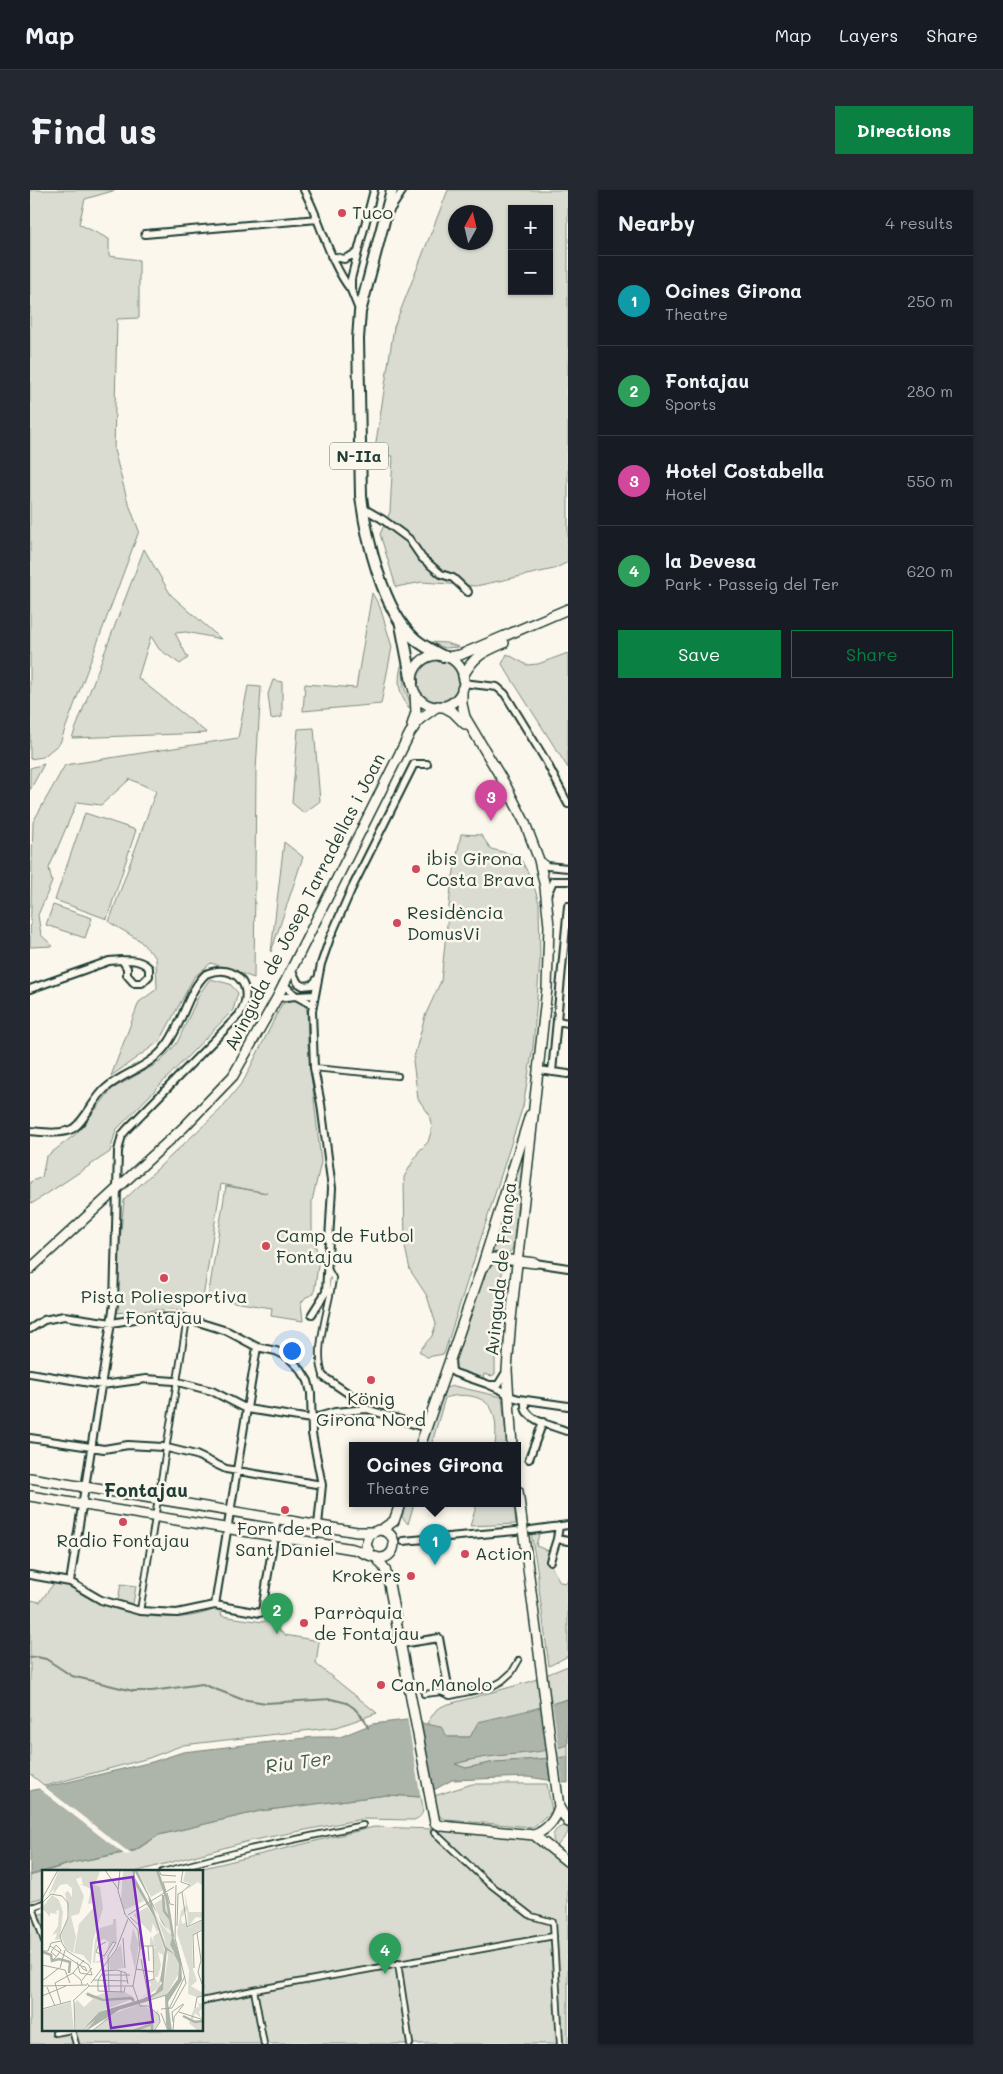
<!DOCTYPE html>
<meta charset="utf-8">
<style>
body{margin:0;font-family:Mali,sans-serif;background:#242831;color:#f1f3f6}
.controls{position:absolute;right:15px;top:15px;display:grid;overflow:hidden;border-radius:0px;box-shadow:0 1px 4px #0004}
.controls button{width:45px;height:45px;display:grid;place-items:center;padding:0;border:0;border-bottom:1px solid #363941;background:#171b24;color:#f1f3f6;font:25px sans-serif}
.compass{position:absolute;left:418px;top:15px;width:45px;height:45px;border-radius:50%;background:#171b24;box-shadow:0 1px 4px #0004;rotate:8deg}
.you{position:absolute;left:261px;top:1160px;width:18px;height:18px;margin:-12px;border:4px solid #fff;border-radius:50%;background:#1a73e8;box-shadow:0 0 0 8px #1a73e833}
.badge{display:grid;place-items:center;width:32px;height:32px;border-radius:50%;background:#0b8043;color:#fff;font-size:16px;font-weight:700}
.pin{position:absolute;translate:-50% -41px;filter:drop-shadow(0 1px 2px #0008)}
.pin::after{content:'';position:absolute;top:26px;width:18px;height:15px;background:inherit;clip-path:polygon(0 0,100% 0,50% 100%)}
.popup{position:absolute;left:319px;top:1252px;width:172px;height:65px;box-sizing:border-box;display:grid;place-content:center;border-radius:0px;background:#171b24;filter:drop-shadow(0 1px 4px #0005);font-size:16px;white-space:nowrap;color:#9ea1a6}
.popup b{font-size:19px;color:#f1f3f6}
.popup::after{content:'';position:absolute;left:50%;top:100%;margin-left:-10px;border:10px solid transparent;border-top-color:#171b24}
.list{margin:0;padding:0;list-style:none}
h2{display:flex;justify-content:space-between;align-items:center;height:65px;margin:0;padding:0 20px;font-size:21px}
h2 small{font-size:16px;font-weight:400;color:#9ea1a6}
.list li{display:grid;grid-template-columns:32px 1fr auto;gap:15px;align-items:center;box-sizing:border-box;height:90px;padding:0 20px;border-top:1px solid #363941}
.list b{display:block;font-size:19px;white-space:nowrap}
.list p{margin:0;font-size:16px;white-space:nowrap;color:#9ea1a6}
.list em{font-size:16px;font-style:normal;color:#9ea1a6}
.actions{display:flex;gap:10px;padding:15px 20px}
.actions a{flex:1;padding:11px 0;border:1px solid #0b8043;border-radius:0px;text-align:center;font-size:18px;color:#0b8043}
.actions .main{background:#0b8043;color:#fff}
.map{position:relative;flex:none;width:538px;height:1854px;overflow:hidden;border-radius:0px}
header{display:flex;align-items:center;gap:30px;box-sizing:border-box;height:70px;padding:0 25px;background:#171b24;border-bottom:1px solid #363941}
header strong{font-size:24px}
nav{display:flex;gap:28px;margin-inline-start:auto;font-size:18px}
.intro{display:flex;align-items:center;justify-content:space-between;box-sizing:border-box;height:120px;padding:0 30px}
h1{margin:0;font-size:35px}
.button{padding:12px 22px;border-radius:0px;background:#0b8043;color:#fff;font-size:18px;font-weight:700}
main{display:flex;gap:30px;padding:0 30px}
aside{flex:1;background:#171b24;border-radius:0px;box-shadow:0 1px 4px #0004}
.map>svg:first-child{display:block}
.green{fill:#dbdcd1;stroke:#7d8c82;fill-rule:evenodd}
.water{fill:#adb4aa;stroke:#74847b}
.pier{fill:#fbf7ec}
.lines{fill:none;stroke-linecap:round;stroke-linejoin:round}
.stream{stroke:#74847b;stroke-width:2}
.pedestrian-casing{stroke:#1f3d34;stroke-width:8}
.minor-casing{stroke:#1f3d34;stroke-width:10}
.secondary-casing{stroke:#1f3d34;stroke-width:12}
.primary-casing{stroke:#1f3d34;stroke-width:14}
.pedestrian{stroke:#fbf7ec;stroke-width:4.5}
.minor{stroke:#fbf7ec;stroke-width:6}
.secondary{stroke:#fbf7ec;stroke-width:9}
.primary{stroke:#fbf7ec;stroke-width:10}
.poi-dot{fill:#d1495b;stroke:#fbf7ec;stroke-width:2}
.labels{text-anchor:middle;stroke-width:5;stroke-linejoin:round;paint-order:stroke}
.shield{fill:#fbf7ec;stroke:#61756b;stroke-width:1}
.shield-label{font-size:16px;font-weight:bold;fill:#1f3d34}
.poi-label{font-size:18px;fill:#1f3d34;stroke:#fbf7ec;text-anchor:start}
.street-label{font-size:18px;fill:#1f3d34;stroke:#fbf7ec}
.neighbourhood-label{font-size:19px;font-weight:bold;fill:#1f3d34;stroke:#fbf7ec}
.water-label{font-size:19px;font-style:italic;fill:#425b52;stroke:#fbf7ec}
.inset-river{fill:none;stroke:#adb4aa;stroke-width:2.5}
.inset-road{fill:none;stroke:#a3ada2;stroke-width:1}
.view{fill:#7b2cbf;fill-opacity:0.15;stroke:#7b2cbf;stroke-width:2.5}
.inset-edge{fill:none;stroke:#1f3d34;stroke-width:2.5}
</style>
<header>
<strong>Map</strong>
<nav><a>Map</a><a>Layers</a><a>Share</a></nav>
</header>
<div class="intro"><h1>Find us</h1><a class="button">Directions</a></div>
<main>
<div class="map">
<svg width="538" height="1854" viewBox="0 0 538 1854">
<rect width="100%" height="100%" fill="#fbf7ec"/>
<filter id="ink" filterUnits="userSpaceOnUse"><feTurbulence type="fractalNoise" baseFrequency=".02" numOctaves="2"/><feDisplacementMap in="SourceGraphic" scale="10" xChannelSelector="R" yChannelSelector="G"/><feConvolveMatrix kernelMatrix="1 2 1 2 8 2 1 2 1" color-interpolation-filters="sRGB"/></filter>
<g filter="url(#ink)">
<path class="green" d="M0,0h86l-31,9 -6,25 30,15v17l30,4v58l-22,1 -3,131 13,49 12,32 -79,212 -17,14 -13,2z
M418,0h120v372l-14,7 -78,17 -54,-4 -26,5 -16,-53 10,-22 3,-56 -19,-1 20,-128zM482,19h37v82h-37zM426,22h30v30h-30z
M114,359l27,46 50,44 -35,-7 -11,1 13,25 -8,6 -21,-15 -8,-13 -13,42 69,55 -135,5z
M342,403l8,14 12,40 -11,57 -78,7 2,-27 51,4z
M400,452l16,1 13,4 -14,1z
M538,463v115l-66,-104 5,-10 20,11 11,-1z
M388 491a20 20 0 1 1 40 0a20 20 0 1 1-40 0Z
M371,476h2l1,21 7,17 -2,4c-10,-14 -12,-25 -8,-42z
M243,490l9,2v35l-11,2 -3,-25z
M218,496l13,1 -5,83 -2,208 -43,-15 -17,14 -34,64 -49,35 28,-74 18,-13 -1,-31 -17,-18 -30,-18 47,-131 -26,-12 -29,26 -24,-3 -28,66 3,14 -14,33 3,20 12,11 -23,1 3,-125 32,-57 173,-27z
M284,538l6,73 -16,12 -12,-10 6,-74z
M14,574l-14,26v-22z
M55,623l51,17 -29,89 -52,-19z
M431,644l20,1 10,14 28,7 13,24 7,23 1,58 -7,86 -10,59 -79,248 -17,3 -8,-6 13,-15 4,-12 -9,-28 -17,-26 -5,-23 -1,-70 15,-26 9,-9 4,-13 -3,-15 -11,-15 -5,-38 12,-45 16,-35 10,-94z
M254,652l19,15 -32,95z
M23,715l39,13 -7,20 -39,-13z
M180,789l20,5 8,9 -5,17 -117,120 -6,22 -77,51 -3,-1v-20l12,-5 4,-20 31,-24 35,-44 48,-27 17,-19 23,-50z
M265,809l11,8 1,4 1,35 13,116 -9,39v33l7,24 -5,36 -8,3 -5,6 2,18 -32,-5 1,-8 -64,-10 18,-112 41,7 -46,-9 -19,120 -17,-2 -2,9 -10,-2 -60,4 11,-113 96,-90 24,-30 38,-76z
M491,967h2l-10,90c-3,10 -17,10 -22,1z
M468,1072l5,2 -8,74v36l-3,2 -8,-2 -1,5c-10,-2 -25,-4 -29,-15l33,-97 5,-4z
M424,1196l48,11 5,49h-12c1,-10 2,-26 -3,-36 -8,-16 -32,-17 -47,-12l-14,48h-7l21,-58z
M376,1314h8l-6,20 -6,-7z
M447,1314h37l2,20 -46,2z
M501,1342l8,2 -3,12 13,5 -2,8 13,23 6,1 2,-4v77l-19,10 -11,-85c1,-6 -6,-40 -7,-49z
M24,1393c5,1 11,1 15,3 10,6 19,13 30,17 32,14 84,21 116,6l5,1 2,6 41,6 4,-2 18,15 34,6 -3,23 61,49 -40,14 -154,18 -34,13 -104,28 -15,-12v-174l10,2z
M91,1394l15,2 -3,18 -15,-4z
M538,1476v33l-34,10 -64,28h-22l-21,-14 10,-14 8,-4 84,-23z
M538,1555v12l-73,5 -29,6 -12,-4 34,-8 40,-3z
M442,1594h75l5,27 -19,16 -86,-7 -10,-5 -6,-18z
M357,1605l34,2c2,11 5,18 -7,23l-52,-1 -113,22 -114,31h-91l32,-10 59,-11 24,-16 101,-24z
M534,1636l4,1v6l-11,13c-8,-8 -3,-18 7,-20z
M344,1637l59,2 102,10 33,28v177h-538v-127l14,-4v117h158v-158l-11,-1z
M14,1682v25l-14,4v-25z"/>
<path class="water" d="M538,1509v46c-36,12 -76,7 -113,19l11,4 29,-6 73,-5v26l-40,-6 -76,3 -31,17 -34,-2 -127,16 -101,24 -24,15 -59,12 -46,13v-84l122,-29 31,-10 131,-15h26l32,-13 35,-4 34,7 7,10h22l8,-15 56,-13z"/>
<path class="pier" d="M522,1511l7,49 -13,2 -6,-47z
M377,1527l10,2 14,75 -10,5z
M529,1566l4,29 -13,-2 -3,-26z
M12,1595l89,69 -6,1 -88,-68z"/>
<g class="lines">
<path class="stream" d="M0,1468l7,-1 9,2 26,17 61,15h19l50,-7 39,15 25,4 65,-4 16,4 7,5 11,12 3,8"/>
<defs>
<path id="pedestrian" d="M284,878l84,8
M294,1187c-12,-26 6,-71 9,-99l-5,-9
M110,1421l47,-292
M394,1504l17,-2 9,4 41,-9 11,-6 10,-9 7,-12
M404,1642l52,49 45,35 22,6 7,122
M132,1682l88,-23 113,-24
M14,1713l-11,4 11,34
M368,1773l12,81
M224,1800l10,54
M172,1811l52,-11 300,-54
M42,1840l4,14
M25,1843l16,-3"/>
<path id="minor" d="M274,0c18,33 24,70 47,100
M360,20l13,-20
M115,44l173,-15
M301,66l13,3 13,-6
M330,122l-9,-22v-11l23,-89
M333,318l19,11 27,20 13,19 19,16 12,4 15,14
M433,493l34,4 8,7 41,67 22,43
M509,670l8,6 21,2
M517,705l6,-14h15
M92,770c11,0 19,0 27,8v8l-7,7h-8l-7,-8v-7z
M261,779l7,14 5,3 9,-1 6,-7
M253,794l13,12 19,-1
M0,799l79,-28 13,-1
M247,808l19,-2 17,9
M527,831l11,2
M509,880l29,4
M522,882l16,-166
M0,941c12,1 30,4 42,-2 12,-6 21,-30 34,-41 17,-15 44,-21 59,-41 17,-20 22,-56 41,-73 30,-13 51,15 33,41l-111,113 -6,7 -4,16 -4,153 -44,278
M505,1073l33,5
M282,1124l14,-22 6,-104 -11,-84 -7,-36 -2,-57 9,-47 9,-26 21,-48 63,-126h13
M0,1139l14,-9 20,-4 48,7 34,-6 39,1 42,13 30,16 19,4 12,6 13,13 7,11 3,12 1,41 10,51 -4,40
M421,1170l1,11 3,2 32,11 16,7 6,5 10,3 49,7
M0,1183l72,12 44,-6 28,2 38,10 35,18 64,10 24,-7 32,-3
M294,1187l37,25 6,7 59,19
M461,1195h7l8,-13
M495,1211c0,4 -1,9 3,12 8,10 26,13 38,18
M0,1248l74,11 24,-4 35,2 33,8 30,14 96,16
M499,1269l14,-37
M501,1340l37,-5
M527,1349l11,2
M373,1351l113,-10
M520,1371l7,-22 2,-13
M0,1385l40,7 31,18 39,11 37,2 38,-8 45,8 2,-2 15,-92
M185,1415l42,-258
M371,1454l38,-6 10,53
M0,1718l3,-1"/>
<path id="secondary" d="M382 491a26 26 0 1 1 52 0a26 26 0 1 1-52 0Z
M417,467l13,-2 108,-46
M433,486c11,-20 20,-24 41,-33
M432,499v15l3,13 41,69 19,37 14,37 6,27 4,39 -2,62 -36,331 -4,51 5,76
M412,516l11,6 12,12
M382,535l4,-13 -1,-18
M453,1077l6,-7 5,-2 41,5
M0,1079l154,-142 49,-51 44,-78 133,-265 10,-14 18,-13
M390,1256l60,-173 50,-158
M0,1288l327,54h15
M488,1301l41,316 9,15
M0,1306l323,53c8,2 18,8 26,9 19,1 21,-28 -1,-28l-9,5 -3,10 5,10
M351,1340l13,-9 6,-17
M346,1367l9,12 4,15 46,239 7,3 92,9 34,27
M504,1645c13,-5 21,-14 25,-28"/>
<path id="primary" d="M362,0l-32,122 -2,27 3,157c5,41 22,116 54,143 8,7 18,12 27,17
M371,435l11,57"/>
</defs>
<use href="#pedestrian" class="pedestrian-casing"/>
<use href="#minor" class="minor-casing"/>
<use href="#secondary" class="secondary-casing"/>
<use href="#primary" class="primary-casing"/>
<use href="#pedestrian" class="pedestrian"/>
<use href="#minor" class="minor"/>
<use href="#secondary" class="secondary"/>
<use href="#primary" class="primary"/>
</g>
</g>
<g class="poi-dot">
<circle cx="312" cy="23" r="5"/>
<circle cx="386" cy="679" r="5"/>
<circle cx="367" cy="733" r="5"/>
<circle cx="236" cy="1056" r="5"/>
<circle cx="134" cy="1088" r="5"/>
<circle cx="341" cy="1190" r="5"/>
<circle cx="255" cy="1320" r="5"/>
<circle cx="93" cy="1332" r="5"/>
<circle cx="435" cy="1364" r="5"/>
<circle cx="381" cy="1386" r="5"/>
<circle cx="274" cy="1433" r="5"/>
<circle cx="351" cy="1495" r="5"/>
</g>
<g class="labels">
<rect class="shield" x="300" y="252.5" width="58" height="27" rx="4"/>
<g class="shield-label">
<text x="329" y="272">N-IIa</text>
</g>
<g class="poi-label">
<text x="322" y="29">Tuco</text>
<text x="396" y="675">ibis Girona<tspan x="396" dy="21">Costa Brava</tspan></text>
<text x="377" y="729">Residència<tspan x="377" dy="21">DomusVi</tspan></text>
<text x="246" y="1052">Camp de Futbol<tspan x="246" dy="21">Fontajau</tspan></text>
<text x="134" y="1113" text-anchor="middle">Pista Poliesportiva<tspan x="134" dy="21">Fontajau</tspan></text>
<text x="341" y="1215" text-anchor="middle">König<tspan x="341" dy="21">Girona Nord</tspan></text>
<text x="255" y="1345" text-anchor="middle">Forn de Pa<tspan x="255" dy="21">Sant Daniel</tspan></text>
<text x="93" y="1357" text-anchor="middle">Radio Fontajau</text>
<text x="445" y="1370">Action</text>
<text x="371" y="1392" text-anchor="end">Krokers</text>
<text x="284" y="1429">Parròquia<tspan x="284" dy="21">de Fontajau</tspan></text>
<text x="361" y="1501">Can Manolo</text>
</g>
<g class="street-label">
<text transform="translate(275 712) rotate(-63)" y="6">Avinguda de Josep Tarradellas i Joan</text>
<text transform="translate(471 1079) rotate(-84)" y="6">Avinguda de França</text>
</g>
<g class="neighbourhood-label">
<text x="116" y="1307">Fontajau</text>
</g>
<g class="water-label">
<text transform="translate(268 1572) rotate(-8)" y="7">Riu Ter</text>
</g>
</g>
<g transform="translate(12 1680)">
<rect width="161" height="161" fill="#fbf7ec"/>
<path d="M17,0l41,1 -5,14 5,2 3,21 -10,33 -2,24 -8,-10 -9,-2 5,-29 15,-17 -2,-4 -4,1 3,-15 -11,-5h3l-2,-7 -5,2 8,17 -5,18 -8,2 5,21 -3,16 -7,-4 -5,-13 8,-21 -4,-22 3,-2 4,6v-9l-5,-4 -7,1 -7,10 1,-6 -6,7zM81,0h9l12,31 -20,9 -3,-10zM95,0h20l6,20 -12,7zM144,0h17v16l-5,-4 -12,8 5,-6 -8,-3zM142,21l5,21h14v6l-7,-1 -8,10 -1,-17 -6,8 1,6 4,-2 2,6 15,-8v8l-11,8 1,33 4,12 -6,5 10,6 2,-3v6l-6,2 -9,-3 1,-24 -12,-37 4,-22 5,-6zM10,25l7,5 4,12 -3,27 -5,1 2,-7 -5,2 6,-9 1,-16 -3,1 1,3 -7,-1v4l-8,-9zM125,26l6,35 -2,1 -9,-9 -8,-19zM110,35l7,16 13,16 -2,8 9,19 -1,11 -11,19 -25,8 21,-12 5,-34 -4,-19zM105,37l7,10 4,12 -1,3 -4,-9 -2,10 -18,-18zM71,49h3l1,23h-4l-6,9 2,-9 -5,-3 -7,3 -2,20 7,-2 13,-17 -13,19 -9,1 2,-23 5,-12 13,-4zM91,58l6,16 -4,26 -5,-23zM117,62l7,24 -4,17 1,-18 -5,-3 3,13 -3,12h-3l-2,-29h4l-7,-3v-5l1,-4 4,8 -2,-7zM79,74l3,24 -14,2 -1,-9zM119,105l-1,13 -21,11 9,-6 3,-9 -4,-2 8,-4 3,5zM46,122l7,4 13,-4h17l10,6 -36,14 -16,16 12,-8 -9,11h-10l-2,-26 3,-5 7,7 9,-8 -8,-5zM155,130l2,4 4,-1v7v-3l-4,5 2,6 -6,-5 -2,7 10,1v10h-5l-9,-8 5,-15 5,-1zM29,132l3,29h-32v-21zM97,134l18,8 1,-3 2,12 -7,10h-60l14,-12 28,-12 -35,15 4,-5z" fill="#dbdcd1"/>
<path d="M90,0h5l25,53 12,15 7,23 1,19 -14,22 4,29h-4l-2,-7 -1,-28 -46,14 -33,21 9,-11 -12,9 16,-17 43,-13 13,-6 7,-10 -2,-2 5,-31 -11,-33 -19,-33zM93,2l13,24 2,9 -15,-27zM110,35l20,32 -2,8 5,9 -9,-7zM125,80l7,4 5,10 -1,15 -11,15 -19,6 15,-10z" fill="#adb4aa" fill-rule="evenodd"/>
<path class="inset-river" d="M115,0l10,29 6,38M121,25l1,16 6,8M1,82l8,3 1,6 7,-2 11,3 -1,11M45,124l16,6 28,-2 3,3M141,146l12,6 9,-1M91,161l19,-7v7"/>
<path class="inset-road" d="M63,0l13,19M78,0l-2,21 7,23M117,0l2,5 15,1M141,0l-2,12 9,3 -8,7 5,35 17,-8M124,22l-3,-10h13M125,23l3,11 4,1M0,29l16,-29M0,33l9,-9 11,2 6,7v15l-8,18 2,7 5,8 22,14 3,10M82,43l14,17 2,19M86,45l46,-28M88,47l10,9 1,19M135,56l1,-32 4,-2M155,63l4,27 -3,12 4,12M81,68l2,30M64,72l-8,4 -2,6 8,4 9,-14 3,1 -8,13 1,35M8,76l31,20M98,76h13l1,33 -9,3M106,76l1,15M98,78l-7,38 7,20h8l11,9 1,7 -6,9M0,81h6l3,-8 10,-2M99,89l9,45M10,90l2,-1 3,-3 4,-6 -5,-5 -5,7 6,5M35,92l3,11 12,2M0,95l23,5 5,13M39,96l4,1 2,4 -4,-2zM18,98l5,-18M152,98l-1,-33 11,-6M94,99l18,3M31,103l11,-13M60,105h28M40,110l10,-12M51,110l35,1M0,111l17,-13M45,113l2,3h44M49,113l25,-33 12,-31M0,116l45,-1M5,117l8,19M83,117l-1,5 -26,-1v-11l6,-9 13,-1 9,3 2,11M79,122v-21M0,126l24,-10M31,131l16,-15M32,131l1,30M19,134l-6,-21 18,-10 8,7 1,5M153,138l2,-11 7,-1M0,139l29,-8M119,139l11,-1 14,-25 -11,-45 1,-53M127,139l16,-33M137,142l25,8M119,143l7,18M131,152l-1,-10 11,-8M50,161l18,-14M131,161l1,-14 10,-13"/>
<path class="view" d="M91,7l20,145 -42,6 -20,-145z"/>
<rect width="161" height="161" class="inset-edge"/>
</g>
</svg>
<div class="controls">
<button>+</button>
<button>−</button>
</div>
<svg class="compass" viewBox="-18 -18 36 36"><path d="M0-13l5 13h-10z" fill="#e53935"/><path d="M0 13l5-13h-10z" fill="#9ea1a6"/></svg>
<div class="you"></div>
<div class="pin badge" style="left:405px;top:1375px;background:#0f9aa8">1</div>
<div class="popup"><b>Ocines Girona</b>Theatre</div>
<div class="pin badge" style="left:247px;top:1444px;background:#2e9e5b">2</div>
<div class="pin badge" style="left:461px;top:631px;background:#d1479c">3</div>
<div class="pin badge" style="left:355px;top:1784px;background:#2e9e5b">4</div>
</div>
<aside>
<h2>Nearby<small>4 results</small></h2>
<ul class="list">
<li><span class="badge" style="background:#0f9aa8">1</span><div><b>Ocines Girona</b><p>Theatre</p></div><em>250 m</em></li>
<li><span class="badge" style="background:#2e9e5b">2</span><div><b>Fontajau</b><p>Sports</p></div><em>280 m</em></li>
<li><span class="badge" style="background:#d1479c">3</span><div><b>Hotel Costabella</b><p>Hotel</p></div><em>550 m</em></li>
<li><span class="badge" style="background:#2e9e5b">4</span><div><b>la Devesa</b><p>Park · Passeig del Ter</p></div><em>620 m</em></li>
</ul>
<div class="actions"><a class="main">Save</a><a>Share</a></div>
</aside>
</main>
